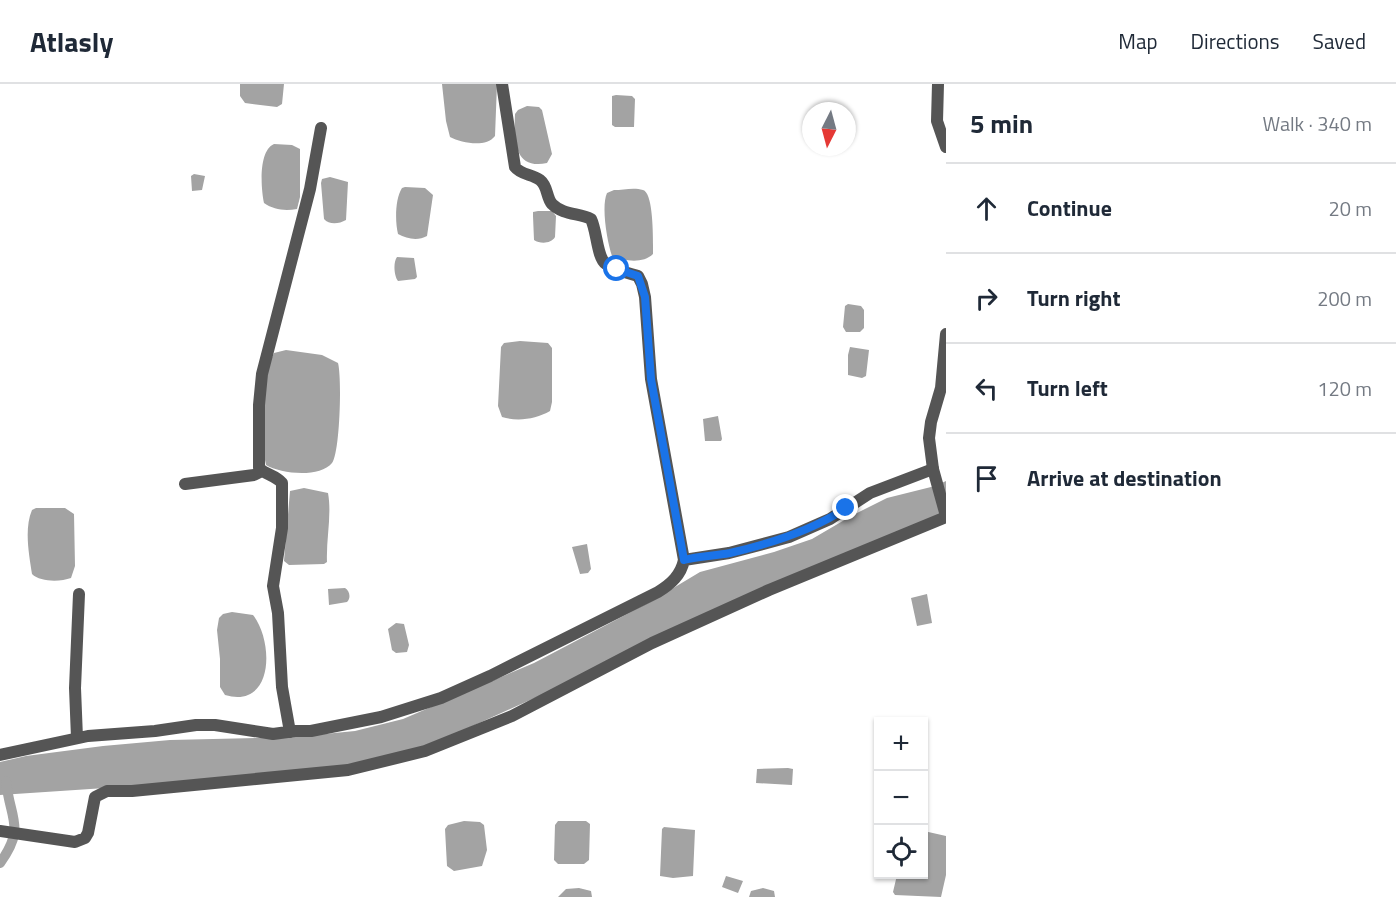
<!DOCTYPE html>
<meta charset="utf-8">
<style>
body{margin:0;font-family:"Titillium Web",sans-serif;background:#f2f2f3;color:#1f2937}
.controls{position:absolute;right:18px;bottom:18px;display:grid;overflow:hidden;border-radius:0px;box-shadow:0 2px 4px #0004}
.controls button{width:54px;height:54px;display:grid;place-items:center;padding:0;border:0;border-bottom:2px solid #e0e1e3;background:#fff;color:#1f2937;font:30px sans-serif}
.compass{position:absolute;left:802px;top:18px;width:54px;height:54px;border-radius:50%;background:#fff;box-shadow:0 2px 4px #0004;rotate:186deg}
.stop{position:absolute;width:18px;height:18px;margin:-14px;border:4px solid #1a73e8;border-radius:50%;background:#fff}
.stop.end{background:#1a73e8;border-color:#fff;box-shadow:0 2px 6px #0008}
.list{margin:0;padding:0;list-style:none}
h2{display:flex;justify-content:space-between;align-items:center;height:78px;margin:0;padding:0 24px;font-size:26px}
h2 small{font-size:20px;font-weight:400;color:#747a83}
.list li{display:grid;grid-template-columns:39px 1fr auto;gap:18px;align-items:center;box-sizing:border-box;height:90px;padding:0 24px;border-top:2px solid #e0e1e3}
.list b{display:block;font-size:22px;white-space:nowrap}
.list em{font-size:20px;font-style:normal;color:#747a83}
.icon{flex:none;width:33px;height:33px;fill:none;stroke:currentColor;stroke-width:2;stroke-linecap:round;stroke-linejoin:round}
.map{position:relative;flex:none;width:946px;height:813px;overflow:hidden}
header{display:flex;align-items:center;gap:36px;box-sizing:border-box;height:84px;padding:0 30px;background:#fff;border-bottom:2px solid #e0e1e3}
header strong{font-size:28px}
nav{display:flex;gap:33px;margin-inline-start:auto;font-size:21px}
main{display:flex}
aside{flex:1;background:#fff}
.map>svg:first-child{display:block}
.water{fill:#a3a3a3}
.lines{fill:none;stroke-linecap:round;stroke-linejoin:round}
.canal{stroke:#a3a3a3;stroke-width:10}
.minor{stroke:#555;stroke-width:12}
.tertiary{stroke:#555;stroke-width:12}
.route{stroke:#1a73e8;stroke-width:8}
</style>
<header>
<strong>Atlasly</strong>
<nav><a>Map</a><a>Directions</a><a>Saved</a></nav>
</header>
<main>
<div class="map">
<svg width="946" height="813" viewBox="0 0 946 813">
<rect width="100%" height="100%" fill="#fff"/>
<path class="water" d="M240,0h44l-2,20 -5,3 -32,-4 -5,-7z
M442,0h55l-2,52c-9,12 -33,7 -45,1l-4,-16z
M616,11l16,1 3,3 -1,28h-19l-3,-2v-29z
M527,22l12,1 3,3 10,44 -5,9c-34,7 -33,-25 -32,-49l3,-4z
M274,60l18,1 8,4v48l-3,12c-12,2 -23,1 -33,-6 -3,-14 -6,-52 10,-59z
M194,90l11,2 -3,14 -10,1 -1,-15z
M330,93l18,5 -2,38c-7,4 -17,5 -22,-1l-3,-36 1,-4z
M405,103l20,1 8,7 -6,41c-9,5 -20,3 -29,-2 -3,-12 -3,-35 4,-46z
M614,106c9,0 20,-3 29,0 11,3 10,52 10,64 -10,10 -29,7 -41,2 -5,-15 -11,-50 -5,-63z
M538,127h14l4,5 -1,21c-4,7 -15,7 -21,3l-1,-24v-4z
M397,173l17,1 3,19 -2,2 -17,2c-4,-5 -5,-19 -1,-24z
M848,220l13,2 3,4v18l-4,4h-14l-3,-5 2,-21z
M520,257l28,2 4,5v54l-2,9c-14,8 -32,11 -48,6l-4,-11 3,-59 3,-4z
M850,263l19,3 -3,26 -4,2 -14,-3v-20z
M286,266l36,5 16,8c4,14 2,91 -6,100 -12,15 -51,11 -66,2l-1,-5c0,-31 -6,-79 9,-107z
M718,332l4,23 -1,2h-16l-2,-22z
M946,397v30l-535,243 -96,20 -315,21v-33l26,-6 77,-10 67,-6 124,-3 61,-6 48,-12 131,-56 116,-61 50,-30 74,-20 38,-13 41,-24 34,-17 48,-12z
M304,404l24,5c4,22 -2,46 -1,69l-3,2 -35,1 -5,-4 6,-70z
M36,424h29l9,6 1,52 -4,12c-11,4 -31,4 -39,-4 -3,-20 -8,-45 0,-64z
M587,460l4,25 -3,4 -8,1 -8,-27z
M345,504c5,3 6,10 2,14l-18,3 -1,-16z
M927,510l5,29 -15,3 -6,-28z
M232,528l21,3c21,27 21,94 -28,80l-5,-8v-28l-3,-29 2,-12 4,-4z
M396,539l8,1 5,21 -2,7 -11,1 -4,-3 -4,-21z
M788,684l5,1 -1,16 -36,-2 1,-14z
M464,737l16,1 4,3 3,25 -5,16 -28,5 -7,-5 -2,-37 3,-4z
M558,737h28l4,3 -1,36 -5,4h-26l-4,-4 1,-35z
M664,743l31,3 -2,46 -20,2 -13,-2 2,-47z
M924,747l22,5v39l-5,22 -46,-2 -2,-3 4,-17 27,-1z
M726,792l17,5 -5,12 -16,-6z
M579,804l12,3 1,6h-34l8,-8z
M763,804l11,3 1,6h-26l2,-6z"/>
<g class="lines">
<path class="canal" d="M0,779c26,-36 10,-43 6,-82"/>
<path class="minor" d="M502,0l13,83c6,8 17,7 25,13 8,6 6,17 12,24 11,11 27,9 39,15 6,12 6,39 15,45 8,6 22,9 32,12l4,8 3,13 6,82 33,181
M185,400l69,-9 8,-4
M290,648l-8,-45 -4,-74 -5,-27 9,-58v-45c-7,-8 -16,-8 -23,-15v-63l3,-31 48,-185 11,-61
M77,654l-2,-50 4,-94
M0,671l88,-19 67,-5 41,-6h19l58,9 22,-3h16l70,-14 60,-19 49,-22 168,-84c13,-8 23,-17 26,-32l45,-7 60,-16 41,-18 40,-26 63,-24
M0,747l75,11 10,-4 3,-5 7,-36 12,-6h25l216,-21 77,-19 87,-35 140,-73 117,-53 177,-73"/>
<path class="tertiary" d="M938,0l-1,37 9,26
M946,250l-5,54 -10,34 -2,16 4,31 13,47"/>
</g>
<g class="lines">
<path class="route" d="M617,185l21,7 7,21 6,82 33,181c15,-4 30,-4 46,-7 39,-9 82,-22 116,-45"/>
</g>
</svg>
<div class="controls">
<button>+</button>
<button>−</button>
<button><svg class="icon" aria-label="locate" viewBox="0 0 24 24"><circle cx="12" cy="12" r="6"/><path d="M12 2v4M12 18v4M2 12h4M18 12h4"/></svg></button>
</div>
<svg class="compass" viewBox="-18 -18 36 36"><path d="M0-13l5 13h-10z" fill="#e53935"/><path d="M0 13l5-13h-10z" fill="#747a83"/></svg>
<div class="stop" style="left:617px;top:185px"></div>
<div class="stop end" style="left:846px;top:424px"></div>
</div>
<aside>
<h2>5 min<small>Walk · 340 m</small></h2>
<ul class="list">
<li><svg class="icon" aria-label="ahead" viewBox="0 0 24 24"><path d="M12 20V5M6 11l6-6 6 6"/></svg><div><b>Continue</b></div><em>20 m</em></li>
<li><svg class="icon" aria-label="right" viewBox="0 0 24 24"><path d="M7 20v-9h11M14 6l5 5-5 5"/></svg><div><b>Turn right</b></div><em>200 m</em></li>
<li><svg class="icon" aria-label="left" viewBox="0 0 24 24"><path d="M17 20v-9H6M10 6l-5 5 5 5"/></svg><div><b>Turn left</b></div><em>120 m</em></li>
<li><svg class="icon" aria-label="arrive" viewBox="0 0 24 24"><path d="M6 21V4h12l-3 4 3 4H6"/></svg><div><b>Arrive at destination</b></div></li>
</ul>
</aside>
</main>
